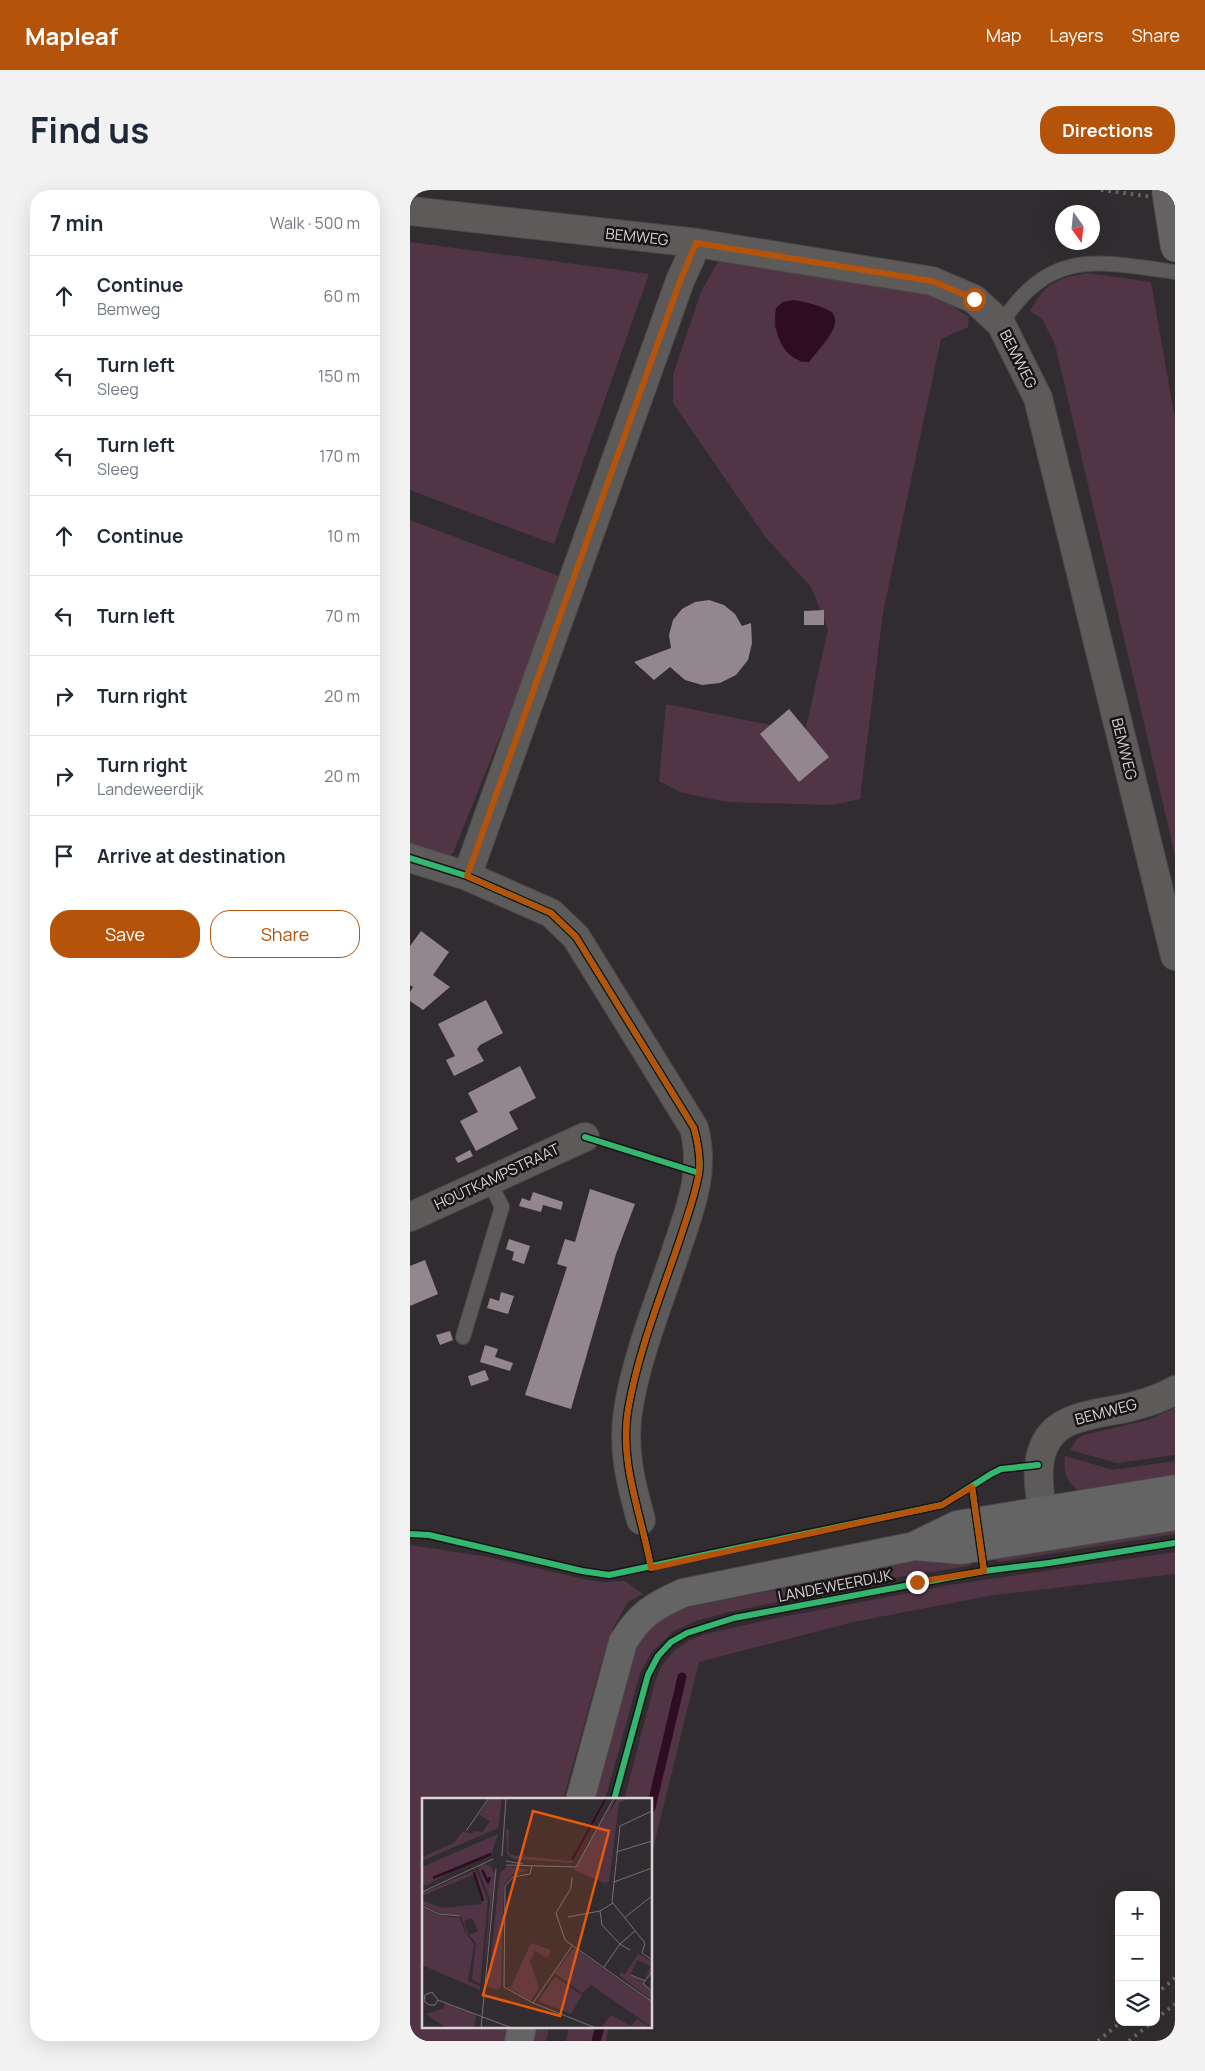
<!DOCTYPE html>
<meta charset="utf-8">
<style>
body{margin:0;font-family:Manrope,sans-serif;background:#f2f2f3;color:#1f2937}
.controls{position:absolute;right:15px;bottom:15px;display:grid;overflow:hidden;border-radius:10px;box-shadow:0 5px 20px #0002}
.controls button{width:45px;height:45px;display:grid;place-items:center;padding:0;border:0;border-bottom:1px solid #e0e1e3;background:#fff;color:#1f2937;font:25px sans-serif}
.compass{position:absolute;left:645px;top:15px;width:45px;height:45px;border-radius:50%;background:#fff;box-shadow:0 5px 20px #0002;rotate:165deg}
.stop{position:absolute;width:15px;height:15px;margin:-11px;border:4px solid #b45309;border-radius:50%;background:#fff}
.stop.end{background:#b45309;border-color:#fff;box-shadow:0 1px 5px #0008}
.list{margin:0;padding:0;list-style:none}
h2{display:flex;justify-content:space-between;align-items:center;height:65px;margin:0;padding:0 20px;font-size:21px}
h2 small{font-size:16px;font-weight:400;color:#747a83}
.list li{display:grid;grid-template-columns:32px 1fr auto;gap:15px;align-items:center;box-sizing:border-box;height:80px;padding:0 20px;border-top:1px solid #e0e1e3}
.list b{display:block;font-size:19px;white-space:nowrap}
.list p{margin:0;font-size:16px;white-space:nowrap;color:#747a83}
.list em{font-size:16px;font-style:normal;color:#747a83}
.actions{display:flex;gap:10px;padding:15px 20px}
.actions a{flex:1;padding:11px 0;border:1px solid #b45309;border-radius:20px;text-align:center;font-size:18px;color:#b45309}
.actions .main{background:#b45309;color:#fff}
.icon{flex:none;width:28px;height:28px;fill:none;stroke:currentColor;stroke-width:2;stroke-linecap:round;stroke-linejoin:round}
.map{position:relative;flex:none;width:765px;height:1851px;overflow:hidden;border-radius:20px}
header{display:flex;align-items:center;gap:30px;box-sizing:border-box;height:70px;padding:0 25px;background:#b45309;color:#fff}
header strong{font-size:24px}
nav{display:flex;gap:28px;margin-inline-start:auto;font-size:18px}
.intro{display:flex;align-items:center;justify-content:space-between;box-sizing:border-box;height:120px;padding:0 30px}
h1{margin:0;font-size:35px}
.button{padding:12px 22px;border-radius:20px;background:#b45309;color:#fff;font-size:18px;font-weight:700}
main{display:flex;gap:30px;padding:0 30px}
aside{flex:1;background:#fff;border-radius:20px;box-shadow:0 5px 20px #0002}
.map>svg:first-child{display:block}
.green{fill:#523545;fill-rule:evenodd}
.water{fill:#2e0c21}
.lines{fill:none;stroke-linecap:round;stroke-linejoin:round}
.stream{stroke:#2e0c21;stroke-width:9}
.building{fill:#93878d}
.lane-casing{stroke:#4b484a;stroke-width:16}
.street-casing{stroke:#4b484a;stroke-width:30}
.secondary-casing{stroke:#4b484a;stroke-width:30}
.lane{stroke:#5c5b5a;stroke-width:14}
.street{stroke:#5c5b5a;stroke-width:28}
.secondary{stroke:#656464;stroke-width:28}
.rail{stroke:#686766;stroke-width:4;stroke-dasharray:2.5 5;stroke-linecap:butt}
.primary-bridge-casing{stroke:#4b484a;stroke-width:30;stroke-linecap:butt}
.primary-bridge{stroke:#646362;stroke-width:28}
.cycleway-casing{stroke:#181416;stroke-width:9}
.cycleway{stroke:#33b770;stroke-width:6}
.route{stroke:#b45309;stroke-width:6}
.labels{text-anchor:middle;stroke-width:5;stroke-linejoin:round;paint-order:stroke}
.street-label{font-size:15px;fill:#d9d3d6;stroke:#181416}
.inset-river{fill:none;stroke:#2e0c21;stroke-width:2.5}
.inset-road{fill:none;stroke:#746f72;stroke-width:1}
.view{fill:#e8590c;fill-opacity:0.15;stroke:#e8590c;stroke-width:2.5}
.inset-edge{fill:none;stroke:#d9d3d6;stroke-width:2.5}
</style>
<header>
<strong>Mapleaf</strong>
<nav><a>Map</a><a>Layers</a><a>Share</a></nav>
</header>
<div class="intro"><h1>Find us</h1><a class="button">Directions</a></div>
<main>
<aside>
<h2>7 min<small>Walk · 500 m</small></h2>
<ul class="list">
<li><svg class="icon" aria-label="ahead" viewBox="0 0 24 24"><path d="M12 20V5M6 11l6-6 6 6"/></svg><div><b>Continue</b><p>Bemweg</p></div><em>60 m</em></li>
<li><svg class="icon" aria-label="left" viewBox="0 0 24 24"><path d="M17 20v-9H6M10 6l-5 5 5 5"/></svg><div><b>Turn left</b><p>Sleeg</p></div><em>150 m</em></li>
<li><svg class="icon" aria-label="left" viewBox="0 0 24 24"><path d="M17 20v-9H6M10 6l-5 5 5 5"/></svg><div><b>Turn left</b><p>Sleeg</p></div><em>170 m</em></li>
<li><svg class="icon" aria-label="ahead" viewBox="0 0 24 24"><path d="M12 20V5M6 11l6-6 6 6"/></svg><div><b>Continue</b></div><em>10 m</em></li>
<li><svg class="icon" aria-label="left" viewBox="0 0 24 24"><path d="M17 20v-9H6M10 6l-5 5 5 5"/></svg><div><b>Turn left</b></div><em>70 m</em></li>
<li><svg class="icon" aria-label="right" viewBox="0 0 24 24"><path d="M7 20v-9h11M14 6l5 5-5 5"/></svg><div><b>Turn right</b></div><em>20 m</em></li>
<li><svg class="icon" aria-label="right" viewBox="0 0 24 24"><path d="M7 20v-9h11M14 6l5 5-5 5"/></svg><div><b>Turn right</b><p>Landeweerdijk</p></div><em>20 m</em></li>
<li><svg class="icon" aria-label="arrive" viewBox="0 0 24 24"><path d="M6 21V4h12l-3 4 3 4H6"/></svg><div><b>Arrive at destination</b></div></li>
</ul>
<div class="actions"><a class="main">Save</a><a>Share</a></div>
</aside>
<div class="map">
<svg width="765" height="1851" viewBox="0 0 765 1851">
<rect width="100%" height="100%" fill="#312c2f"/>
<path class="green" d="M0,52l239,32 -95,270 -144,-54z
M309,70l192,29 34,12 24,16 -1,10 -27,12 -58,273 -23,187 -28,6 -106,-3 -46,-10 -21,-11 7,-77 139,28 23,-103 -17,-42 -45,-49 -93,-135v-28l28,-83zM398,113l25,9c9,18 -13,36 -24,50h-9l-26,-35 3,-19z
M678,83l63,9 24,138v435l-120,-511 -13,-25 -12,-8c15,-28 27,-33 58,-38z
M0,330l154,58 -111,275 -4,3 -39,-7z
M765,1218v47l-58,8 -47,-13 7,-11 7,-4 64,-15z
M655,1266l48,14 62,-9v19l-88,14c-18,-6 -25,-19 -22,-38z
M765,1335v9l-176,28 -9,-5z
M0,1355l73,11 105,24 15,2 22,-1 18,13 -15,8 -15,26 -12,36 -38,136h-139v227h86l-3,14h-97z
M765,1362v22l-181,21 -141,27 -154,40 -48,195v-57h-27l31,-118 7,-17 12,-14 16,-11 16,-6 61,-14 183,-35z
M562,1366l1,7 -4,3 -64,10 -176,36 -33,9 -22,10 -22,21 -12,21 -35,127h-12l42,-150c13,-27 24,-32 51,-42l229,-47h28z
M127,1837h12l-3,14h-12z
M159,1837h40l-3,14h-40z"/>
<path class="water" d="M384,110c59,11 46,23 15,62 -26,0 -37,-31 -33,-54l7,-6z"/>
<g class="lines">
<path class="stream" d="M241,1618l31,-131
M186,1851l4,-14"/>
</g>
<path class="building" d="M299,410l15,5 11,9 7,12 9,-3 1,20 -4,17 -12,15 -16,8 -18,2 -17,-5 -15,-13 -16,13 -20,-18 37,-14 -2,-13 4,-15 9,-11 13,-7z
M414,420v15h-20v-14z
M379,519l40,48 -30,25 -39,-48z
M11,741l28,21 -16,23 17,12 -27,23 -13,-9v-9l3,-5 -3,-2v-39z
M76,810l17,33 -23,12 -3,4 7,12 -30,15 -8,-16 9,-4 -17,-32z
M110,876l16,32 -27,14 9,17 -42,22 -16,-30 18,-9 -10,-19z
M60,960l3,6 -15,7 -3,-5z
M180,999l45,15 -19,50 -45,155 -46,-14 42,-128 -10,-3 8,-25 10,3z
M123,1002l30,10 -2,8 -18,-5 -2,7 -22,-6 3,-8 8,3z
M99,1049l21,7 -6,18 -12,-4 2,-8 -8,-3z
M15,1070l13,34 -28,12v-40z
M91,1102l13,4 -6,18 -21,-6 3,-10 9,3z
M40,1141l3,9 -13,5 -4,-10z
M75,1155l13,4 -3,8 18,6 -3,8 -30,-9z
M75,1180l4,10 -18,6 -3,-10z"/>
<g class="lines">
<defs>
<path id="lane" d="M591,134c49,-76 95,-63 174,-52
M53,1147l39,-130 -13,-26"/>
<path id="street" d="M0,21l287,32 235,38 42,18 27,25 37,74 137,558
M0,668l57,18 84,37 25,24 118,191c12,46 -5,83 -19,126 -17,51 -39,104 -47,157 -6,38 3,73 13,109
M57,686l213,-595 17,-38
M0,1027l175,-80
M637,1343c-7,-37 -22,-91 21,-111 16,-7 35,-10 53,-13 18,-4 38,-9 54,-19"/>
<path id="secondary" d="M506,1355l41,-20 218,-36
M170,1610l43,-158c17,-28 31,-36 60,-49l232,-47 46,4 214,-34
M109,1851l3,-14"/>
</defs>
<use href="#lane" class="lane-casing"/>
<use href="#street" class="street-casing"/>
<use href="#secondary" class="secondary-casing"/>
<use href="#lane" class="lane"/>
<use href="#street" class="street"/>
<use href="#secondary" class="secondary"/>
<path class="rail" d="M691,0l74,10
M746,1804l19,-16
M746,1829l19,-15
M688,1851l23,-19
M719,1851l23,-19"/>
<defs>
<path id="primary-bridge" d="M756,0l9,58"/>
</defs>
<use href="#primary-bridge" class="primary-bridge-casing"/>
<use href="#primary-bridge" class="primary-bridge"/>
<defs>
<path id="cycleway" d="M0,668l57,18 84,37 25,24 118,191c4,15 7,30 5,45 -4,23 -12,45 -19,66 -19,56 -42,113 -52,171 -9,54 14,105 23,158
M175,947l114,36
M562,1297l12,84
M0,1344l19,1 153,36 27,4 333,-70 49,-31 10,-5 37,-4
M204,1610l34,-125 10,-19 13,-14 16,-9 47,-15 250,-47 65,-8 126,-20"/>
</defs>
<use href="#cycleway" class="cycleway-casing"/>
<use href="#cycleway" class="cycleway"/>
</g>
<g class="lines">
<path class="route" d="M507,1392l67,-11 -12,-84 -30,18 -291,63c-9,-52 -32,-104 -23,-158 10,-58 33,-115 52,-171 6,-21 15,-43 19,-66 2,-15 -1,-30 -5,-45l-118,-191 -25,-24 -84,-37 213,-595 16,-38 236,38 42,18"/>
</g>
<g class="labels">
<g class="street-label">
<text transform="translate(227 47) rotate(6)" y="5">BEMWEG</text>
<text transform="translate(608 169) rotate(63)" y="5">BEMWEG</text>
<text transform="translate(714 559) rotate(76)" y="5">BEMWEG</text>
<text transform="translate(87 987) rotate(-25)" y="5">HOUTKAMPSTRAAT</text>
<text transform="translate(696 1222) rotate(-15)" y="5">BEMWEG</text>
<text transform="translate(425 1396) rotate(-11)" y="5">LANDEWEERDIJK</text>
</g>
</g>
<g transform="translate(12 1608)">
<rect width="230" height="230" fill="#312c2f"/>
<path d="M68,0h12l-4,30 -76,33v-4l32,-14 9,-12 9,3 2,-3 9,1 7,-11 -11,-6zM182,0h4l-36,65 -59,-4 -6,-5 -1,-24 3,-1 -1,22 3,4 59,6zM193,0l-5,13 8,-13h12l-11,5 -10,79 -5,1 -30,-13zM76,36l-7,21 -17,5 -41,22 -2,-3 1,4 -10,3v-19zM60,66l8,1 5,10 -11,98 6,-74 -12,-31zM86,68l21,4 -16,5 -9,10 -3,102 -4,3 -9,-3 10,-99 2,-15zM54,72l12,30 -8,84 -8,-5 4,-36 -9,-10 -6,-17 -19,-2 -20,-9v-5l20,8 40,-4 -7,-30 -53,22v-3zM50,120l6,13 -9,4 -5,-14zM0,109l16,8 22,3 5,14 9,12 -6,37 12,5v4l-58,-25zM109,145l20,7 -3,8 -13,-7 -5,10 9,27 -8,13 -23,-14h3zM152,150l78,55v24l-61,-42 -9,8 -27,-20zM216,156l13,7 1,8 -8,10 7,-13 -14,-6 -7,15 12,6 10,11v9l-33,-26 2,-3 4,2zM133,179l27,18 -11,19 -33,-13zM23,205l31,12 -2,13h-28l-20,-14 18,-6zM189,217l20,11 6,-7 15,9h-51z" fill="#523545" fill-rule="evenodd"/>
<path class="inset-river" d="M150,62l34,-62M60,72l6,12 2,-5M52,74l9,29M11,80l58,-24"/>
<path class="inset-road" d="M230,13l-32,15 -8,76 33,41 -3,10 10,7M44,33l23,-33M194,54l36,-11M80,58l4,-58M84,63l17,3M84,67l70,2 38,-69M110,67l-2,9 -17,3 -8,9 -1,101 29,16 63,25M150,79l-1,11 -15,25 9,27 87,62M192,84l38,-14M0,94l71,-33M0,108l17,8 21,2M146,119l32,-6M202,120l28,-22M208,152l-10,-6 15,-13M182,169l16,-23 -18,-19 -2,-14 13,-8M230,173l-9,13 9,7M209,177l14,6M3,197l-1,6 5,4h6l3,-5M3,197l7,-3 6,8M16,202l74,28M111,205l39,-57M59,230l15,-159"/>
<path class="view" d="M111,13l76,20 -49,185 -77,-21z"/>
<rect width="230" height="230" class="inset-edge"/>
</g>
</svg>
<div class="controls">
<button>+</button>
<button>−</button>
<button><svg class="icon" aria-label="layers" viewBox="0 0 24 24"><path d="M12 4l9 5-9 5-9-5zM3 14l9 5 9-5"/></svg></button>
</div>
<svg class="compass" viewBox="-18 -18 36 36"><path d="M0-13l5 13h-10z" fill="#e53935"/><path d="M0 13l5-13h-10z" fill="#747a83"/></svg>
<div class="stop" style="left:564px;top:109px"></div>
<div class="stop end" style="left:507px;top:1392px"></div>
</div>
</main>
